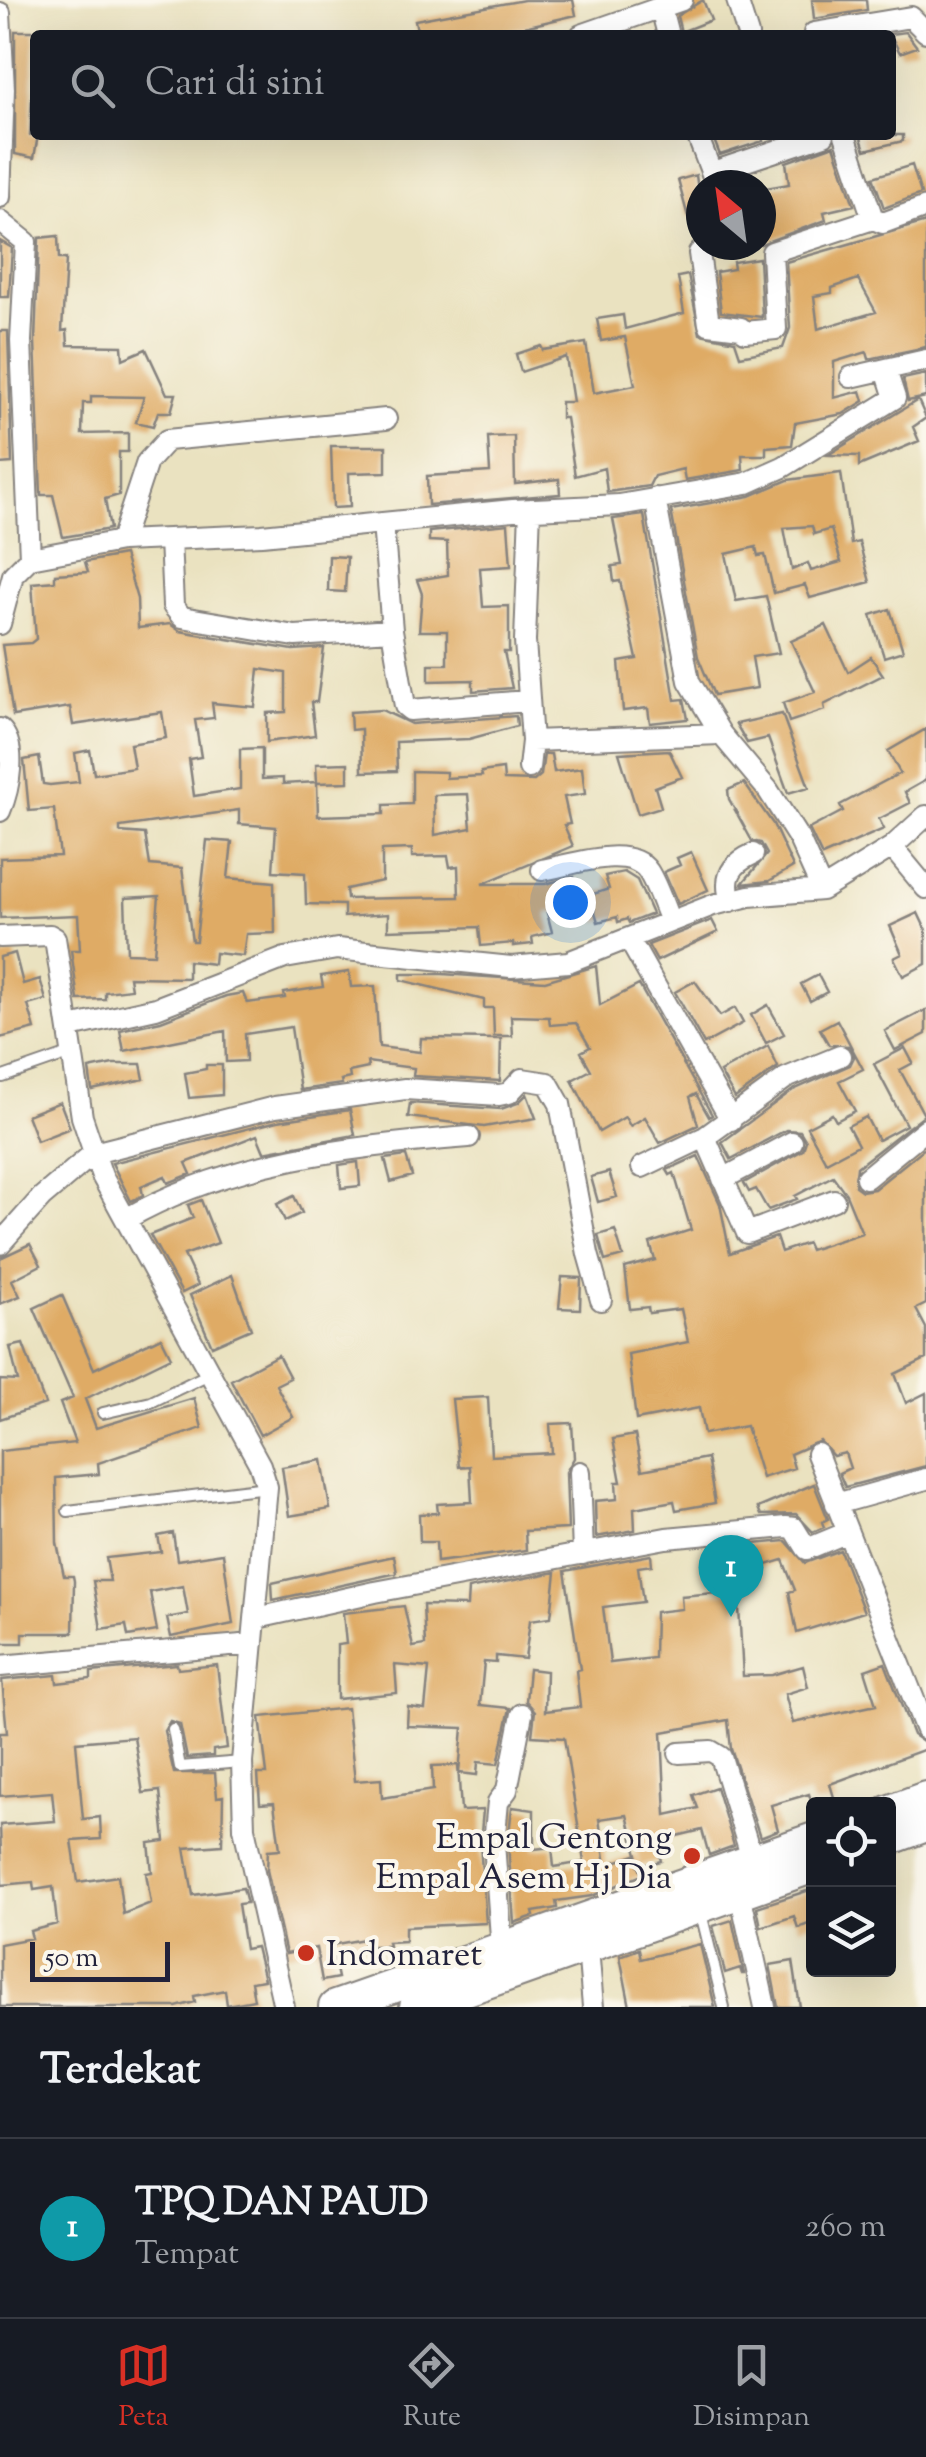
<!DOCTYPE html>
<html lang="id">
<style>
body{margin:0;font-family:"Sorts Mill Goudy",serif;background:#20242c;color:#f1f3f6}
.controls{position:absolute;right:30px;bottom:30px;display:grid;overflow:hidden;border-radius:10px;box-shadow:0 10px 40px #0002}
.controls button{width:90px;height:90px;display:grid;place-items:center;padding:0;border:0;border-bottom:2px solid #363941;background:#171b24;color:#f1f3f6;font:50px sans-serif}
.compass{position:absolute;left:686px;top:170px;width:90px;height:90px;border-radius:50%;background:#171b24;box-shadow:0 10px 40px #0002;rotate:331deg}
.scale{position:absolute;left:30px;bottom:25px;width:140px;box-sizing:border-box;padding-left:10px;border:5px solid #22223b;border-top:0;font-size:28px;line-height:35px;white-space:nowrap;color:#22223b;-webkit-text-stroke:8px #fbf7ec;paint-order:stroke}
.you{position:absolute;left:570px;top:902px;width:35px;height:35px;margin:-25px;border:8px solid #fff;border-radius:50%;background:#1a73e8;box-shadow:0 0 0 15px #1a73e833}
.badge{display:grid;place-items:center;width:65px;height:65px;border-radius:50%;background:#d93025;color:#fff;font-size:32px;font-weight:700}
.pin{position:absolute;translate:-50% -82px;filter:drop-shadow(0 2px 5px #0008)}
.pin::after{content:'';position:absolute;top:52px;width:35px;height:30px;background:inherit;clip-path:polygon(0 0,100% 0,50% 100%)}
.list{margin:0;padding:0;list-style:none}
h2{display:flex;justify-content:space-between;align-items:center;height:130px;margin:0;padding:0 40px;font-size:42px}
h2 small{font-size:32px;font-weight:400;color:#9ea1a6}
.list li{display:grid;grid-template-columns:65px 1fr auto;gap:30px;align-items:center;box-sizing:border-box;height:180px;padding:0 40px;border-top:2px solid #363941}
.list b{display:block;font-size:38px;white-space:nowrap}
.list p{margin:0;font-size:32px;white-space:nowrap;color:#9ea1a6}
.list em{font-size:32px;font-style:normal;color:#9ea1a6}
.icon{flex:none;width:55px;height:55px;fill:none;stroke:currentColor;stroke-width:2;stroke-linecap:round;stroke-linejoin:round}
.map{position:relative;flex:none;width:926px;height:2007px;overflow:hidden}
.search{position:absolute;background:#171b24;box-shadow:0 10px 40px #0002;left:30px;right:30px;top:30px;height:110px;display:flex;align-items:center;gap:25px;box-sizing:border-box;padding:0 35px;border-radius:10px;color:#9ea1a6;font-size:38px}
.sheet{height:310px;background:#171b24}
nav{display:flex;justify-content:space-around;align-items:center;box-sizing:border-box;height:140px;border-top:2px solid #363941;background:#171b24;font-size:28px;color:#9ea1a6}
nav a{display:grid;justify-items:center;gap:5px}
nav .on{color:#d93025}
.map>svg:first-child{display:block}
.building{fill:#dfab65;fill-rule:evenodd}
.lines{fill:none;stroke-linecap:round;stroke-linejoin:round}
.service-casing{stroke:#86827e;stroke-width:14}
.minor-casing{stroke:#86827e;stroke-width:24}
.trunk-casing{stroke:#86827e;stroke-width:36}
.service{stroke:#fff;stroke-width:10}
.minor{stroke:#fff;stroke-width:20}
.trunk{stroke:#fff;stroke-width:32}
.poi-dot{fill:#c8321e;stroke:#fbf7ec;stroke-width:4}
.labels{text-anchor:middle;stroke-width:8;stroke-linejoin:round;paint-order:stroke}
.poi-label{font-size:35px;fill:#22223b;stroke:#fbf7ec;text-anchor:end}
</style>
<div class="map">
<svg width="926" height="2007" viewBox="0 0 926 2007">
<rect width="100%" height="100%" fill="#fbf7ec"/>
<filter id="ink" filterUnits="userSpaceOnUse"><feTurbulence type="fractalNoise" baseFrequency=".01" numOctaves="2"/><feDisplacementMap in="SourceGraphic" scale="20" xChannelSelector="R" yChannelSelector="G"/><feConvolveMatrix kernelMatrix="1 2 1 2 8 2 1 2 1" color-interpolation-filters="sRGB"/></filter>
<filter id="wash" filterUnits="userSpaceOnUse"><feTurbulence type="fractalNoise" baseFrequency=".0048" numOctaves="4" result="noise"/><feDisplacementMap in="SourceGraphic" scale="40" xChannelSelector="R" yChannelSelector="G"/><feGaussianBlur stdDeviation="2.25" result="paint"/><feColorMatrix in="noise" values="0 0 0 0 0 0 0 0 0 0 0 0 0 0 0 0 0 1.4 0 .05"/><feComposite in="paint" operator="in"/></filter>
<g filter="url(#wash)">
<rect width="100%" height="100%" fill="#eae2c0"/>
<g id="blocks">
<path class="building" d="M524,0h49l3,15 -86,20 -1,-5 -71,5 -3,-15z
M703,0l8,20 -30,12 -4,-16z
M812,0h54l1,10 -53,9z
M15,31h20l-5,104h8l-4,23 -19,-4z
M906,32l11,15 -17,6 -10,-19z
M712,135h50l1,6 -43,14z
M860,135h43v6l-38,9z
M834,145l20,60 -30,7 2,8 -65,24v-26l10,-2 -5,-28 23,-4 -3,-22z
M912,165l9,29 -37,14 -11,-31z
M696,175l5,39 -13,3 -10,-37z
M926,222v125l-57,12 -2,-7 -33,10v36l27,-7 3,10 -21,13 -48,9 -3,22 -26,2v8h-24l1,15 -58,10 -2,-11 -29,7 -5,10 -42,6 -3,-24 -29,8 -9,-58h-5v-16h12l-7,-45 -45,15 -5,-18 25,-8 2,4 43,-7 8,50 41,-8 -10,-48 -24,4 -4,-22 26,-4 2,14 59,-16 -6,-36 10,-2 12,59 35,7 5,15 43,-8 7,-20 -4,-66zM858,279l18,33 -58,17 -4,-33 18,-3v-5z
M58,236l1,23h7l-4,72 5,-1 1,15 54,1 1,13 23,-10 21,45h9l-5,18h-13l-5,14 -17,-4 8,-25 -53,-1v7h-8l-1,31 46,-1v19h-9v43l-14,4 5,30 -47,8 -10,-42h-12l-6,-154 4,-103z
M0,241l12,7 -3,49h-9z
M759,258l3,59 -41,-5 -5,-40 18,-3 -1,-7z
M0,331h8l4,132 -12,1z
M926,374v23l-18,4 -5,-22z
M918,400l8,18 -13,9 6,14 -60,25v-10l-31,-1z
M514,436l1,48 44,-5 1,15 -132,11 -1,-29 63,-4 -2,-35z
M331,446h55v26l-37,1 1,34 -17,1z
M841,473l10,71 8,-2 11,40 -60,16 -5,-13 -31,8 -9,-38 -7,1 -2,-9 -30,7 10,47 30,-5 13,57 -27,4 5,31 -43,7 -16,-38 -27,-147 79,-14 38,-16zM812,526l2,8 17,-5 10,33 -30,9 -3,-8 -16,7 -8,-42z
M644,515l31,185 9,-1 4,20 -38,4 -2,-15 -25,3 -4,-49 18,-3 -17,-78 -6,1 -2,-16 10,-1 -9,-46z
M508,524l3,42 -31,2 3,39 26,-1v46h-5l8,36 -39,3v-11l-44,1v-17h18v-33h-28l3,-37 -5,-14 31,-5 -1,-33 -18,-1v-9z
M124,555l13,44 1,29 32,-4 10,7 113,19 31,-2 -7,54h-6l4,33 -48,7v-29l19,-1v-39l-27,-4 -4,38 -43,-4 2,15 -19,2 6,37 -12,2 5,37 46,-7v-40l22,-1v31l21,-1v6l34,-2 -1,-18 32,-1v19l-31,1 1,33 66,-2v-9l28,-1v-33l34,1v6l36,-2 -1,-4 22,-3 1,11 30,1 7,-6 3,-21h7l3,18 28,-4 3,26 -21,3 6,27 -6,1 9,21 -91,38h63l29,-7 4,32 -31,4 5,19 -20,5 1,7 -20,2v-3l-32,3 -2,-19 -91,3v-16l-44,3v-12l-38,-1 -1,-31 -32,-2 3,-44 -37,-3v-14l-119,17v5l25,2 5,31 32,3 10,73h4l11,-101 25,2 -4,36 46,4 1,51 -29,1 -3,22 -28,-3 -1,11 -26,-3v17l-59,-1 2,12 -26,3v7l-27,1 -7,-50h9l-2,-35 -78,3v-60l60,-2 -6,-47 -25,2 -5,-51 15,-3 4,27 7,1 29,-3 -4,-29 15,-3 4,24 40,-6 -4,-24 36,-6 -4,-26 -89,13 -3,-18 -57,9 -11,-71 29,-2 5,-4 -4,-56 23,-2v-7l33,-2 -3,-10zM468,794l3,34 -36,7 -1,-40zM412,849v8l36,-1 2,11 8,-1 1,31 -112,2 -1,-10 36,-8v-31zM159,896l-5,58 -27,-1 -2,-55z
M329,556l18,1 -2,35 -17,-1z
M890,609l13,42 -19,6 -13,-42z
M826,625l22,47 23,-15 12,18 -59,30 1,5 -36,12 -6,-19 32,-11 -24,-51z
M382,710l29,14 105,-8 1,10 -48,13 -73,3 1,29 -35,1 -1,-43 -10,1 -1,-18z
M782,714l27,73 -21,6 -20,-55 -21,5 -11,-19z
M926,729v51l-21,12 5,11 -31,16 5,10 -62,27 -13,-27 34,-18 -3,-6 60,-32 -12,-22z
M669,750l13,27 -27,10 6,20 -23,7 -19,-61z
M744,783l29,41 20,43 -24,14 -27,3 25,-30 -6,-11 -9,-2 -23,-42 -1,-9z
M691,852l17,38 -30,14 -14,-32 16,-7 -3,-7z
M624,872l13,8 15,34 -23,9 -2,-4 -9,3 -1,-5 -19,5 -8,-27 19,-6 -4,-13z
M918,913l8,17v34l-23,12 -9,-18 8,-4 -12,-28z
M712,920l6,12 -61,29 -9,-16z
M15,953l8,31 17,-5 6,21 -18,5 7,24 -35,9v-81z
M596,966l4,39 39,-20 73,130 -3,2 -13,-23 -6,3 8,28 -38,18 -15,-26 -15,9 -5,-9 -26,15 -27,-52 19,-10 -10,-18 9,-5 -14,-24 -26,2 -1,-8 -38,-1 1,20h-18l-1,-28h-9v-8l-83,-20v-6h41l103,7z
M349,972l2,15 24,-1 4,61 41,5 1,-14 80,1 -1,42 -87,-5 1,-8 -47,-6 1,6 -19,4 1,6 -9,2 1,4 -42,6 -9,-63 -46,7 1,27 -20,1 -1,-31 -101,20 -4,-21 41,-9 65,-25 17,-3 4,10 38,-5 -1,-5 39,-6 -2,-11z
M818,975l9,17 -17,9 -9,-17z
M695,981l25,35 15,-8 8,15 -39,21 -29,-52z
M768,1005l16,29 -18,9 -15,-28z
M926,1010v24l-31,16 -10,-19z
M837,1020l26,49 -24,12 16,30 -19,10 -4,-7 -25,13 19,35 32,-17 -10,-19 18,-9 12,23 28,-15 -32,-61 31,-16 8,15 -13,7 24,45 -67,52 -2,19 7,5 12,-2 52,-42v157l-10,5 10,19v31l-31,15 11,29 20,-10v73l-81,21 -6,-14 11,-5 -5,-15 -12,3 -13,-15 -30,13 4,14 -32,10 -16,-52 -42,8 -5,-26 -63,12 -8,-66 60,-12 -7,-33 -32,4 -1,-6 -18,2 -5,-41 30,-8 -5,-17 41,-13 -17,-57 -4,2 -3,-5 31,-14 22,48 10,49 46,-16 5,15 26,-9 3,7 52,-17 -16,-39 -13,-18 -38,20 2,3 -29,11 -12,-21 -7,3 -5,-9 59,-33 3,-9 -6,-10 -14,-1 -55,29 -9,-17 71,-52 57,-25 4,-8 -5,-11 -20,-1 -9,-16z
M768,1046l10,21 -43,31 -15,-26z
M113,1064h28l3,15 -52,11 -3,-21z
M206,1065h16v30l-33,3 -4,-25 21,-4z
M527,1094l9,24 -52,9 -76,-10 2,-14 91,6 17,-6z
M60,1102l10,26 -33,13 -10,-26z
M350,1110l5,25 -91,17 -7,-17 -71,28 5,11 -23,9 -3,-7 -24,10 2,9 -12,6 -19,-38 166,-42z
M406,1156l6,20 -21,6 -6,-23z
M358,1162l2,24 -19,2 -2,-23z
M609,1172l8,25 -19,5 -7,-25z
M294,1196l8,17 -17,8 -8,-17z
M201,1200l17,43 -34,12 14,30 -16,8 -32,-58 43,-17 -5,-13z
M615,1230l8,26 -18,5 -7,-26z
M30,1244l11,21 -29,15 8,16 -20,8v-46z
M232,1275l19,54 -39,17 -22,-51z
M562,1277l19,1 -1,31 -21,-1z
M62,1295l32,74 67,-32 10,20 -86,42 11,29 98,-30 8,30 -104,35 1,11 -43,4 1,65 7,33h9l1,5 -1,52h-50v10h-23v-192l75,-8 -15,-40 13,-5 -39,-90z
M23,1344l22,60 -45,15v-39l18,1 -8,-34z
M278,1355l12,23 -14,7 17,32 -33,18 -29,-55z
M488,1397l3,59 61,-3 -2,-29 22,-1 2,35 -8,14 2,57 -43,2 1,19 -89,12 -1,-20h-16l-1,-28 19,-1 -1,-9 35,-2 -2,-36 -11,1 -7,-68z
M635,1435l7,35 65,-12 8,45 -39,7 -2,-9 -40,7 1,22 -39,7 -1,-36 22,-2 -1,-17h5l-8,-43z
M322,1460l8,49 -41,7 -7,-49z
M814,1484l14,35 -6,3 2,5 -11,5 -17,-18 -35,1 -3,-7z
M173,1533l4,27 46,-7 10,71 -62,13 -4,-19 21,-4 -5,-28 -33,6 7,39 -29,5 -2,-11 -25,4 -8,-48h17l-4,-23 55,-6 -3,-16z
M786,1541l19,22 35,-13 24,62 -67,21 -8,-41 6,-2 -12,-30 -33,10 -7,-25z
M651,1555l1,10 -14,2 5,35 -40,5 7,56 44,-5 1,-46 27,-3 -1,-13 57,-5 5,85 29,-1 31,-9 5,21 -23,7 8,29 83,-18 -11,-35 20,-7 28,72 13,9v5l-96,35 6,20h-24l-3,-10 -38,11 7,25 -18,7 -29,-88 -3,-29 -66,12 4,83 32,-7 -5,-13 23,-8 18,59 -25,9 -7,-25 -46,11 5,20 -21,5 -13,-51 -28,4 7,46 29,-10 7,20 -50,21 -36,5 1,7 -24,4 1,4 -20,7 -6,-80 4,-36 22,3v39l18,-2 2,20 30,-5 -20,-124 -32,-2 3,-25 -9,-10 3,-32 17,2 -1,40 35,-4 -4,-37 4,-1 -15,-98z
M394,1556l3,17 -124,27 -1,-17z
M556,1572l-5,45 -21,3 -5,39 -29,-3v7l-12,-1 -4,43 30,3 -12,56 -20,-2 -1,13 -18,-2 4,-45 -56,-2 1,-19 17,2 4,-41 -34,-3 2,28 -60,6v-54l9,-1 -3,-31 61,-7 9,41 12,-2 -2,-40 44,1 1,-17z
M177,1664l1,5 39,-4 10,83 -14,2v6l-26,2 -7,-34 -10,-3 -6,10 10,42h41l2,24 6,-1 -1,49 -37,3 8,47 50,-7 4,15 -9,1 7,45 11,-2 8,33 -13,2 3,18 -27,5 -2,-15 -31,6 1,6 -19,5h-176v-63l32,-6 -2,-7 27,-7 -4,-37 -19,3 -1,-8 -31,3 -2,-60 55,-4 -3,-29 -52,4v-63h7l-5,-53 54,-5 1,8 34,-4v-7zM134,1737l9,56 17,-2 5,50 -16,2 3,29 -6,1 5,30 -28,11 -5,-38 -40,6 -6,-41 29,-2 -1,-22 -17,2 -7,-77z
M347,1708l8,73 26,-2 1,19 51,-8 -1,-24 26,-1 3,46 22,-1 -3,34 6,79 -81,4v14l-17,1 1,4h-25v-7l-33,6 7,33 -16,3 -6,-33 -30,6 -19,-84 1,-20 12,-1 -6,-46 -14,1 -2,-30h9l-7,-57z
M810,1890l4,32 -16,6 -4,-12 -33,11 -4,-20z
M732,1920l12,54h-2l-2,-6 -15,5 -12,-47z
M700,1944l15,63h-85l-10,-51 19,-7 2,10z
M793,1961l7,46h-22l-8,-42z"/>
</g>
</g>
<g filter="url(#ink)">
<use href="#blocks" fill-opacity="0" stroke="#86827e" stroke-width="2.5"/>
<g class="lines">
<defs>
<path id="service" d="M3,1077l69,-24
M103,1413l48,-11 58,-28
M68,1511l199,-24
M173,1729l7,38 62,-5
M700,1909l24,98"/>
<path id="minor" d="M737,0l11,35
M661,8l7,27
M0,13l4,76 -4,108
M814,33l97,-16 15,15
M581,35l101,-35
M697,135l19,49
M845,135l28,84
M713,172l111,-37
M0,221l26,21 -5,99 9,217
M699,253l10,71 32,4 4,4 31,-3 -4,-77 101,-33 10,4 43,-16
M851,377l75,-17
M655,498l34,183 32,53 47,56 31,49 23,51
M383,524l9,106
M170,539l3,67 9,11 113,19 97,-6 13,76 5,4 118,-9
M121,541l26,-79 20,-22 219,-21
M0,624l13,-49 17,-17 91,-17 141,-6 251,-25 106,-5 128,-22 36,-16 112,-69 -9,-28
M0,729c18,17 9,61 0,82
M532,741l189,-7
M529,768l3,-27 -7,-100 5,-132
M892,847l34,41
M542,870c27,-4 87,-27 106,1 9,14 15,34 22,50
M731,901c-8,-23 0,-37 22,-47
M0,937l50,-2 5,3 27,179 20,59 158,289 7,22 -25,275 2,66 40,179
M630,941l101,179
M70,1027l86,-19 129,-50 52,-9 174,18 57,-5 145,-57 36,-9 73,-6 70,-43 34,-31
M705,1137l42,96 87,-33
M642,1167l63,-30 81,-59 54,-22
M866,1178l60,-49
M723,1179l69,-37
M126,1219c103,-59 226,-73 343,-82
M0,1244l42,-47 52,-44 181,-46 130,-18 94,6 10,-2 13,-14 26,4 12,21 28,150 13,46
M817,1454l109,276
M580,1472l3,82
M836,1504l90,-25
M257,1618l118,-26 291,-54 120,-11 8,1 13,21 41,-17
M0,1666l253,-22
M679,1753l32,-2 10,6 32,105
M740,1893l25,114
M588,1948l5,59
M502,1951l-8,-108 4,-41 9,-12 15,-76"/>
<path id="trunk" d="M888,1812l38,-14
M888,1839l38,-14
M335,2007l479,-168
M416,2007l398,-141"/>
</defs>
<use href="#service" class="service-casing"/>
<use href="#minor" class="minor-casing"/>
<use href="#trunk" class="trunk-casing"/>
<use href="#service" class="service"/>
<use href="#minor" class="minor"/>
<use href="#trunk" class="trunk"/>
</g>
</g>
<g class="poi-dot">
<circle cx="692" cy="1856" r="10"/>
<circle cx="306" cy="1953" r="10"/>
</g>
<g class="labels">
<g class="poi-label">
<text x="672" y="1848">Empal Gentong<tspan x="672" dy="40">Empal Asem Hj Dia</tspan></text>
<text x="326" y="1965" text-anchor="start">Indomaret</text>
</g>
</g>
</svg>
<div class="controls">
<button><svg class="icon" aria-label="locate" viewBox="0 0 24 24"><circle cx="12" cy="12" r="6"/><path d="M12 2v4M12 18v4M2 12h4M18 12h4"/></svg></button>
<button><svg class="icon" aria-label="layers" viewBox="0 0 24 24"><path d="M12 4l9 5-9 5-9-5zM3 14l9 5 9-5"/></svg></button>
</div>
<svg class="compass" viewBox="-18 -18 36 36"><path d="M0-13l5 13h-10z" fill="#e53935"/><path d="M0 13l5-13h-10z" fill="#9ea1a6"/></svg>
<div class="scale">50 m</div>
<div class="you"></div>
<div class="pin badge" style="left:731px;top:1617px;background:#0f9aa8">1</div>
<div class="search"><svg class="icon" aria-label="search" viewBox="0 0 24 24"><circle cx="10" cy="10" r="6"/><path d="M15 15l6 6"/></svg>Cari di sini</div>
</div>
<section class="sheet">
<h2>Terdekat<small></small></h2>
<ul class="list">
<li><span class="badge" style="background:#0f9aa8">1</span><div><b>TPQ DAN PAUD</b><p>Tempat</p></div><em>260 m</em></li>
</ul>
</section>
<nav>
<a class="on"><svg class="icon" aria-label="map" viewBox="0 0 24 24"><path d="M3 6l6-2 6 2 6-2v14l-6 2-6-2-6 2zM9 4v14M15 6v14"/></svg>Peta</a>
<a><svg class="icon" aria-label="directions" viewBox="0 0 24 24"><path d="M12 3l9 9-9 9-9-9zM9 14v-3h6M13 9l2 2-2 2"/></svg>Rute</a>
<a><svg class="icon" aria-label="saved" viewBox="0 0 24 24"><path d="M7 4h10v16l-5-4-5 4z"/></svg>Disimpan</a>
</nav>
